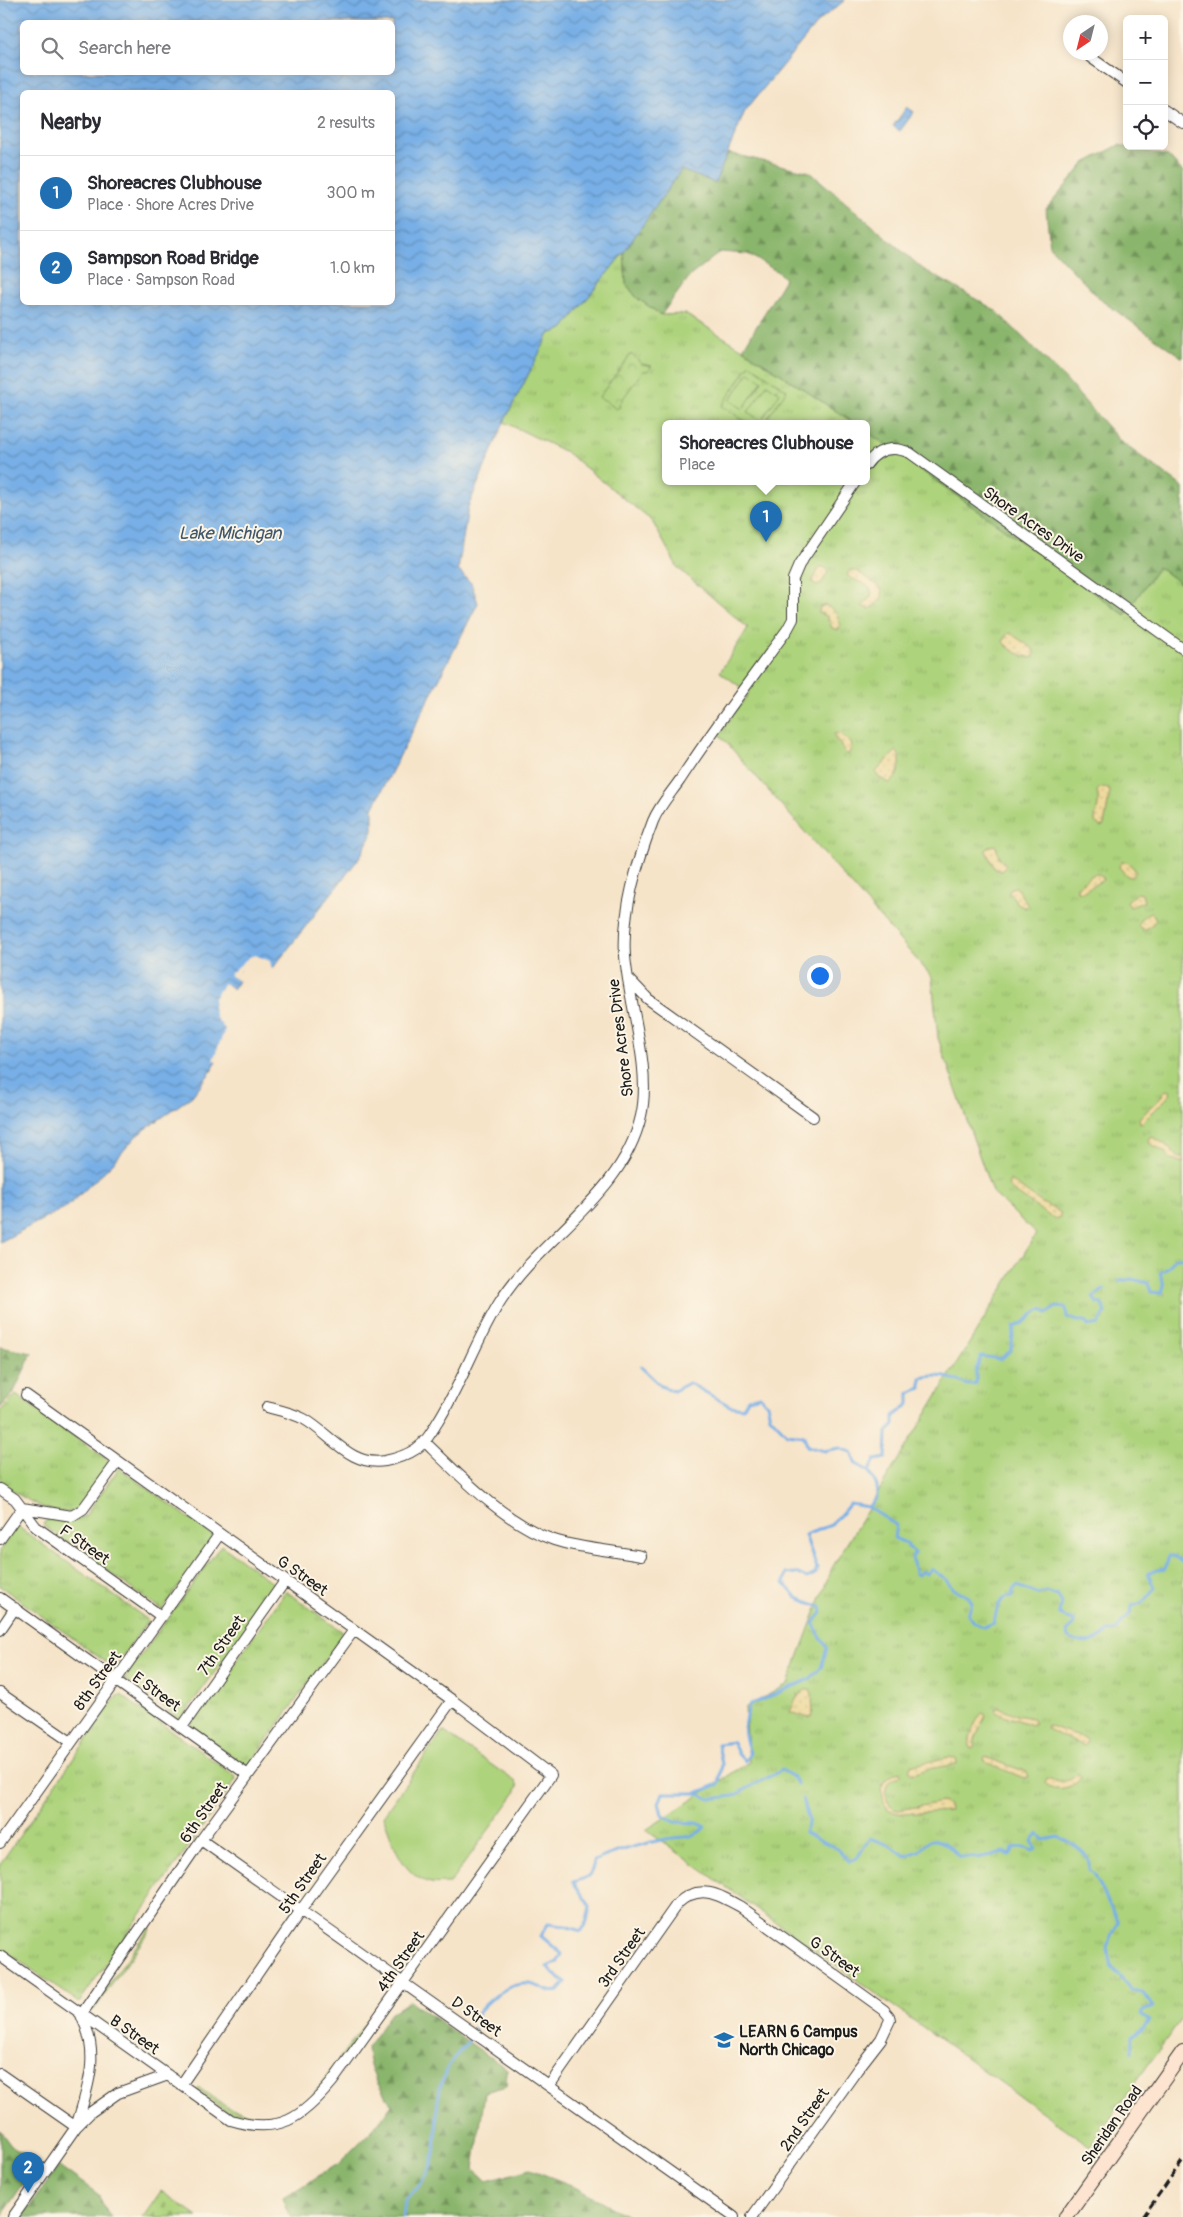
<!DOCTYPE html>
<meta charset="utf-8">
<style>
body{margin:0;font-family:Pangolin,sans-serif;background:#f7f7f7;color:#2b2b33}
.controls{position:absolute;right:15px;top:15px;display:grid;overflow:hidden;border-radius:8px;box-shadow:0 2px 12px #0003}
.controls button{width:45px;height:45px;display:grid;place-items:center;padding:0;border:0;border-bottom:1px solid #e1e1e2;background:#fff;color:#2b2b33;font:25px sans-serif}
.compass{position:absolute;left:1063px;top:15px;width:45px;height:45px;border-radius:50%;background:#fff;box-shadow:0 2px 12px #0003;rotate:215deg}
.you{position:absolute;left:819px;top:975px;width:18px;height:18px;margin:-12px;border:4px solid #fff;border-radius:50%;background:#1a73e8;box-shadow:0 0 0 8px #1a73e833}
.badge{display:grid;place-items:center;width:32px;height:32px;border-radius:50%;background:#1f6fb2;color:#fff;font-size:16px;font-weight:700}
.pin{position:absolute;translate:-50% -41px;filter:drop-shadow(0 1px 2px #0008)}
.pin::after{content:'';position:absolute;top:26px;width:18px;height:15px;background:inherit;clip-path:polygon(0 0,100% 0,50% 100%)}
.popup{position:absolute;left:662px;top:420px;width:208px;height:65px;box-sizing:border-box;display:grid;place-content:center;border-radius:8px;background:#fff;filter:drop-shadow(0 1px 4px #0005);font-size:16px;white-space:nowrap;color:#7c7c81}
.popup b{font-size:19px;color:#2b2b33}
.popup::after{content:'';position:absolute;left:50%;top:100%;margin-left:-10px;border:10px solid transparent;border-top-color:#fff}
.list{margin:0;padding:0;list-style:none}
h2{display:flex;justify-content:space-between;align-items:center;height:65px;margin:0;padding:0 20px;font-size:21px}
h2 small{font-size:16px;font-weight:400;color:#7c7c81}
.list li{display:grid;grid-template-columns:32px 1fr auto;gap:15px;align-items:center;box-sizing:border-box;height:75px;padding:0 20px;border-top:1px solid #e1e1e2}
.list b{display:block;font-size:19px;white-space:nowrap}
.list p{margin:0;font-size:16px;white-space:nowrap;color:#7c7c81}
.list em{font-size:16px;font-style:normal;color:#7c7c81}
.icon{flex:none;width:28px;height:28px;fill:none;stroke:currentColor;stroke-width:2;stroke-linecap:round;stroke-linejoin:round}
.map{position:relative;flex:none;width:1183px;height:2217px;overflow:hidden}
.search{position:absolute;background:#fff;box-shadow:0 2px 12px #0003;left:20px;top:20px;width:375px;height:55px;display:flex;align-items:center;gap:12px;box-sizing:border-box;padding:0 18px;border-radius:8px;color:#7c7c81;font-size:19px}
.panel{position:absolute;background:#fff;box-shadow:0 2px 12px #0003;left:20px;top:90px;width:375px;height:215px;border-radius:8px}
.map>svg:first-child{display:block}
.grass{fill:url(#grass-tufts);stroke:#64784c}
.forest{fill:url(#forest-firs);stroke:#536844}
.sand{fill:url(#sand-dots);stroke:#857b5d}
.cemetery{fill:url(#cemetery-stones);stroke:#64784c}
.park{fill:url(#park-crowns);stroke:#64784c}
.garden{fill:#add37c;stroke:#64784c}
.water{fill:url(#water-waves);stroke:#4a6681;fill-rule:evenodd}
.pier{fill:#f6e4c9}
.lines{fill:none;stroke-linecap:round;stroke-linejoin:round}
.stream{stroke:#77afe6;stroke-width:3}
.street-casing{stroke:#3d3a36;stroke-width:12}
.secondary-casing{stroke:#3d3a36;stroke-width:16}
.street{stroke:#fff;stroke-width:10}
.secondary{stroke:#fde4d0;stroke-width:14}
.rail{stroke:#1c1c1c;stroke-width:3;stroke-dasharray:8 4;stroke-linecap:butt}
.labels{text-anchor:middle;stroke-width:4;stroke-linejoin:round;paint-order:stroke}
.street-label{font-size:16px;fill:#1c1c1c;stroke:#fcf5e5}
.poi-label{font-size:16px;font-weight:bold;fill:#1c1c1c;stroke:#fcf5e5;text-anchor:start}
.water-label{font-size:18px;font-style:italic;fill:#40576d;stroke:#fcf5e5}
</style>
<div class="map">
<svg width="1183" height="2217" viewBox="0 0 1183 2217">
<defs>
<pattern id="grass-tufts" width="24" height="20" patternUnits="userSpaceOnUse" patternTransform="scale(1.25)"><rect width="24" height="20" fill="#add37c"/><path d="M3 7l-1-3M5 7V3M7 7l1-3M15 17l-1-3M17 17v-4M19 17l1-3" fill="none" stroke="#94b56b"/></pattern>
<pattern id="forest-firs" width="22" height="20" patternUnits="userSpaceOnUse" patternTransform="scale(1.25)"><rect width="22" height="20" fill="#8ab56c"/><path d="M5 1l3.5 6h-7zM16 11l3.5 6h-7z" fill="#709258"/></pattern>
<pattern id="sand-dots" width="8" height="8" patternUnits="userSpaceOnUse" patternTransform="scale(1.25)"><rect width="8" height="8" fill="#eeda9e"/><path d="M2 2h.1M6 6h.1" fill="none" stroke="#ccba88" stroke-width="1.8" stroke-linecap="round"/></pattern>
<pattern id="cemetery-stones" width="16" height="16" patternUnits="userSpaceOnUse" patternTransform="scale(1.25)"><rect width="16" height="16" fill="#add37c"/><path d="M2 7V4a2 2 0 0 1 4 0v3zM10 15v-3a2 2 0 0 1 4 0v3z" fill="#94b56b"/></pattern>
<pattern id="park-crowns" width="20" height="18" patternUnits="userSpaceOnUse" patternTransform="scale(1.25)"><rect width="20" height="18" fill="#add37c"/><path d="M2 6a3 3 0 1 1 6 0M12 15a3 3 0 1 1 6 0" fill="none" stroke="#94b56b"/></pattern>
<pattern id="water-waves" width="16" height="10" patternUnits="userSpaceOnUse" patternTransform="scale(1.25)"><rect width="16" height="10" fill="#77afe6"/><path d="M0 5q4-4 8 0t8 0" fill="none" stroke="#618eba"/></pattern>
</defs>
<rect width="100%" height="100%" fill="#fcf5e5"/>
<filter id="ink" filterUnits="userSpaceOnUse"><feTurbulence type="fractalNoise" baseFrequency=".02" numOctaves="2"/><feDisplacementMap in="SourceGraphic" scale="10" xChannelSelector="R" yChannelSelector="G"/><feConvolveMatrix kernelMatrix="1 2 1 2 8 2 1 2 1" color-interpolation-filters="sRGB"/></filter>
<filter id="wash" filterUnits="userSpaceOnUse"><feTurbulence type="fractalNoise" baseFrequency=".0096" numOctaves="4" result="noise"/><feDisplacementMap in="SourceGraphic" scale="20" xChannelSelector="R" yChannelSelector="G"/><feGaussianBlur stdDeviation="1.12" result="paint"/><feColorMatrix in="noise" values="0 0 0 0 0 0 0 0 0 0 0 0 0 0 0 0 0 1.4 0 .05"/><feComposite in="paint" operator="in"/></filter>
<g filter="url(#wash)">
<rect width="100%" height="100%" fill="#f6e4c9"/>
<path class="grass" d="M624,252l2,32 11,14 24,17 24,-1 58,35 111,74h-188v58h200v-50l259,184 33,-48 25,18v1431l-93,130 -444,-316 103,-68 -4,-54 43,-24 44,-116 204,-334 -44,-42 -54,-154 -6,-61 -213,-243 30,-41 -29,-21 28,-44 -70,-60 -26,-47 -86,-69 -62,-30 45,-88 14,-5z
M16,1395l96,68c-8,11 -22,37 -32,44 -20,17 -63,-13 -80,-25v-71z
M119,1468l95,68 -52,74 -119,-85 6,-8 20,5 16,-6z
M17,1526l131,94 -34,48 -114,-82v-36z
M221,1545l56,41 -97,134 -56,-41z
M286,1591l58,42 -96,134 -58,-41z
M121,1695l114,81 1,3 -156,222h-3l-77,-54v-83l117,-168z
M149,1928l2,1 -57,81 -1,-3z
M389,1990l2,1 -71,101 -16,17 -25,10 -13,2v-4l24,-5 18,-10z
M199,2087l29,21 31,9v4l-33,-10 -29,-21z"/>
<path class="forest" d="M1119,145l49,11 15,16v186l-81,-57 -52,-54 -4,-38 39,-46z
M728,153l82,19 113,97 72,41 68,67 58,65 62,45v98l-25,-18 -33,48 -259,-184v-8h-12l-111,-74 42,-70 -7,-7 -30,-18 -28,-2 -30,24 -29,39 -24,-17 -11,-14 -2,-32 57,-82 34,12z
M0,1347l32,6 -19,41 -13,14z
M410,2001l97,68 -1,17 -21,6 -11,77 13,12 43,-12 41,16 58,32h-338l-8,-19 55,-34 37,-37 17,-22c-15,-21 -22,-31 -25,-57l24,-35z
M0,2131l12,16 27,15 -39,55z
M59,2166l40,29 2,9 11,13h-90z"/>
<path class="sand" d="M820,567h4l4,5 -7,12 -5,2 -4,-4z
M850,570c6,0 9,3 14,6 18,11 28,19 5,33l-7,-3 9,-9v-7c-6,-9 -17,-8 -24,-15z
M826,605c9,6 17,14 12,25l-6,-2 -5,-12 -8,-3 1,-6z
M1010,633l22,15 3,5 -2,5c-12,-2 -22,-7 -30,-16l4,-8z
M839,733l13,11 -3,10h-3l-8,-13 -3,-2 -1,-5z
M896,751c9,8 2,29 -7,32l-11,-6 -2,-5z
M1104,787l5,3 1,2 -6,33 -3,2 -6,-5c0,-13 6,-15 2,-31l3,-3z
M993,845l3,1 3,11 7,8 -4,6 -7,-2 -9,-18 1,-3z
M1121,862h7l7,8v4l-4,3 -4,-1 -8,-9z
M1098,874l4,2 1,4 -21,12 -5,-1v-5c8,-4 12,-12 21,-12z
M1016,887l11,17 -1,4 -7,-3 -10,-13 2,-4z
M1137,893l5,1 2,8 -14,5 -3,-6z
M1152,912l4,9 -9,8h-5l-4,-4c1,-6 8,-12 14,-13z
M1166,1090l5,1 -1,4 -27,27 -3,1 -1,-5 18,-16z
M1150,1137h2c3,1 17,10 18,11 4,5 6,8 13,11v4l-14,-5 -4,-6 -16,-9z
M1010,1180l32,23 18,9v5l-5,2 -6,-3 -37,-26 -4,-4z
M805,1690h5l2,3 1,23 -4,2 -19,-6 7,-15z
M997,1708h4l16,7 15,3 3,5 -4,2 -33,-12 -3,-2z
M982,1713l4,2 -11,24v8l-4,2c-5,-7 5,-30 11,-36z
M1047,1725l36,12 4,3v4l-3,2c-8,-4 -34,-14 -38,-18z
M949,1757l7,2 1,5 -29,5 -16,5 -3,-2 1,-6z
M985,1757l42,15 2,5 -5,1 -37,-15 -3,-3z
M900,1771l1,4c-3,2 -8,3 -11,6 -8,9 -4,21 3,28l6,1 43,-8 5,2 3,7 -47,3 -14,-3c-13,-18 -10,-32 11,-40z
M1078,1773l3,5c-7,10 -27,15 -36,5l2,-5c12,4 22,6 31,-5z"/>
<path class="cemetery" d="M161,2191l37,26h-55z"/>
<path class="park" d="M631,354l11,10 10,2 -5,5h-4l-24,33 1,3 -4,2 -11,-9h-3l-3,-3z
M750,364l37,26 -23,33h-16l-26,-17z"/>
<path class="garden" d="M749,372l13,9 -19,28 -13,-9z
M767,384l13,9 -19,28 -13,-9z
M443,1731l73,51 2,4 -4,9 -64,88c-6,0 -13,1 -19,0 -30,-7 -38,-42 -48,-67z"/>
<path class="water" d="M0,0h845l-27,22 -73,89 -30,72 -34,-13 -57,82 -61,77 -14,5 -45,88 -36,85 -10,63 13,13 7,20 -105,205v23l-13,26 -87,111 -18,-11 -22,20 5,4 -5,8 -5,-4 -10,20 8,24 -13,40 -21,27 -56,40 -23,27 -45,43 -68,36zM22,22h370v50h-370zM22,92h370v210h-370z
M907,107l7,5 -14,19 -7,-5z"/>
<path class="pier" d="M255,955l15,6 2,9 -17,-10 -15,11 -4,6 4,2 -2,2 -9,-6 20,-18z
M224,983l11,7 -6,-1 -8,16 8,25 -10,31 -6,-1 12,-31 -9,-11 -3,-10 1,-10z"/>
<g class="lines">
<path class="stream" d="M1119,1281l13,-2 16,4 3,9 11,1 2,-8 -4,-12 8,-5 7,-10h8
M641,1367l20,19 13,5 15,-8 41,23 13,2 5,-9 12,-3 7,8 3,12 17,18 17,2 3,10 17,5 15,-3 12,4 5,12 13,7
M868,1507l9,-9v-12l-8,-15 6,-11 11,-2 1,-26 7,-7v-9l15,-12v-11l12,-5v-10c11,-3 21,-3 32,1 11,3 11,8 23,5v-13l5,-15 19,3 11,-8 3,-24c16,-5 16,-14 28,-18l5,4 10,-6 9,1 1,9 11,4h7l3,5 11,-2 6,-11 -3,-9 -5,-1 -4,-6 12,-8
M697,1793l22,-9 3,-20 -4,-20 15,-2 5,12 7,7 5,-8c-7,-20 -8,-29 0,-48l60,-26 11,-11 6,-20 -14,-25 9,-10 -1,-6 -24,-9 -13,-15 2,-9 10,-1 11,5 8,-4 2,-6 -12,-33 26,-10 19,-21 18,3 28,18 -2,13 14,6 -1,2 8,7 -3,4 3,16 3,2 4,-4 4,3 5,-5 15,10 8,10 15,8 3,6 -4,11 7,9 8,4 11,-4c3,-14 3,-24 18,-27l1,-6 4,-4 21,8 8,-2 12,4 3,6 -2,11 8,6 7,2v3l-7,8 1,6c17,8 28,6 40,-7 9,0 10,-2 14,-9 2,-3 6,-6 9,-9l1,-7c12,-3 17,-8 22,-18l-6,-16 17,-3 4,-13h5l9,7
M802,1799l7,22 -5,11 34,17 11,12 8,-3 13,-20 19,7 17,11 13,-5 12,-11c13,-1 20,8 28,17l18,1 28,-6 4,3 3,-2 1,-5c5,-2 15,0 20,3l3,-3 -4,-7 7,-7 4,6 16,-3c13,7 33,15 30,33l5,3 24,49 -11,25 4,19 20,24 11,2 11,15 -10,4 -2,4 8,6 -7,9 -9,6 -1,16
M403,2217l2,-17c49,-40 20,-78 40,-127 9,-23 34,-31 32,-60 14,-15 36,-36 60,-27 9,3 12,7 21,5l8,-9 -14,-9 -5,-6 10,-4 5,-9 -21,-18 7,-12 17,2 16,5 6,-10 3,-15 -17,-24c14,-3 19,-6 21,-21 22,-10 48,-17 72,-22 17,-3 25,1 40,-12l-9,-4 -22,-1 -13,-8 -3,-11 4,-10h34l13,6 23,-3 49,-26 11,7 4,7"/>
</g>
</g>
<g filter="url(#ink)">
<g class="lines">
<defs>
<path id="street" d="M1090,57l37,26
M1164,110l19,13
M866,465c11,-16 26,-20 44,-12l273,196
M628,978l20,21 165,118
M267,1407c12,3 26,6 37,12 27,15 46,48 81,42 10,-2 22,-6 31,-12 9,-6 15,-16 21,-26 25,-39 39,-84 64,-123 41,-64 122,-105 140,-184 11,-47 -12,-111 -16,-160 -3,-45 12,-93 28,-135 6,-15 18,-28 27,-41 34,-52 71,-101 107,-150l6,-11v-40l6,-14 57,-84
M424,1441c36,35 82,83 130,99 23,8 61,11 87,16
M0,1489l15,10 21,28 125,89
M0,1539l22,-31 50,8 11,-7 35,-48
M0,1598l248,177
M0,1630l15,-22
M0,1693l71,49
M182,1727l103,-146
M201,1840l533,377
M0,1843l219,-308
M0,1956l231,164c48,15 71,-2 101,-38l219,-307 -99,-75 -426,-305
M0,2074l76,53c12,-40 25,-72 5,-112l120,-175 153,-210
M181,2085l120,-175 151,-210
M549,2086l128,-182c22,-21 41,-10 64,3l143,103 5,6 1,4 -9,19 -24,31 -105,147
M13,2217l63,-90 15,-15 27,-19 50,-18"/>
<path id="secondary" d="M1066,2217l117,-165"/>
</defs>
<use href="#street" class="street-casing"/>
<use href="#secondary" class="secondary-casing"/>
<use href="#street" class="street"/>
<use href="#secondary" class="secondary"/>
<path class="rail" d="M1143,2217l40,-57"/>
</g>
</g>
<defs>
<symbol id="school-bare" viewBox="-9 -9 18 18"><path d="M0-5L7-2L0 1L-7-2ZM-4 1L0 2.5L4 1V4Q0 6-4 4Z" fill="#1f6fb2" stroke="#fcf5e5" stroke-width="2.5" paint-order="stroke"/></symbol>
</defs>
<g fill-rule="evenodd">
<use href="#school-bare" x="710" y="2026" width="28" height="28"/>
</g>
<g class="labels">
<g class="street-label">
<text transform="translate(1034 524) rotate(35)" y="6">Shore Acres Drive</text>
<text transform="translate(620 1038) rotate(-97)" y="6">Shore Acres Drive</text>
<text transform="translate(85 1544) rotate(35)" y="6">F Street</text>
<text transform="translate(303 1575) rotate(35)" y="6">G Street</text>
<text transform="translate(221 1645) rotate(-55)" y="6">7th Street</text>
<text transform="translate(97 1680) rotate(-54)" y="6">8th Street</text>
<text transform="translate(157 1691) rotate(36)" y="6">E Street</text>
<text transform="translate(203 1812) rotate(-55)" y="6">6th Street</text>
<text transform="translate(302 1883) rotate(-55)" y="6">5th Street</text>
<text transform="translate(835 1956) rotate(36)" y="6">G Street</text>
<text transform="translate(621 1957) rotate(-55)" y="6">3rd Street</text>
<text transform="translate(400 1961) rotate(-55)" y="6">4th Street</text>
<text transform="translate(477 2016) rotate(35)" y="6">D Street</text>
<text transform="translate(135 2034) rotate(35)" y="6">B Street</text>
<text transform="translate(804 2119) rotate(-55)" y="6">2nd Street</text>
<text transform="translate(1111 2125) rotate(-55)" y="6">Sheridan Road</text>
</g>
<g class="poi-label">
<text x="739" y="2037">LEARN 6 Campus<tspan x="739" dy="18">North Chicago</tspan></text>
</g>
<g class="water-label">
<text x="230" y="539">Lake Michigan</text>
</g>
</g>
</svg>
<div class="controls">
<button>+</button>
<button>−</button>
<button><svg class="icon" aria-label="locate" viewBox="0 0 24 24"><circle cx="12" cy="12" r="6"/><path d="M12 2v4M12 18v4M2 12h4M18 12h4"/></svg></button>
</div>
<svg class="compass" viewBox="-18 -18 36 36"><path d="M0-13l5 13h-10z" fill="#e53935"/><path d="M0 13l5-13h-10z" fill="#7c7c81"/></svg>
<div class="you"></div>
<div class="pin badge" style="left:766px;top:542px">1</div>
<div class="popup"><b>Shoreacres Clubhouse</b>Place</div>
<div class="pin badge" style="left:28px;top:2193px">2</div>
<div class="search"><svg class="icon" aria-label="search" viewBox="0 0 24 24"><circle cx="10" cy="10" r="6"/><path d="M15 15l6 6"/></svg>Search here</div>
<section class="panel">
<h2>Nearby<small>2 results</small></h2>
<ul class="list">
<li><span class="badge">1</span><div><b>Shoreacres Clubhouse</b><p>Place · Shore Acres Drive</p></div><em>300 m</em></li>
<li><span class="badge">2</span><div><b>Sampson Road Bridge</b><p>Place · Sampson Road</p></div><em>1.0 km</em></li>
</ul>
</section>
</div>
